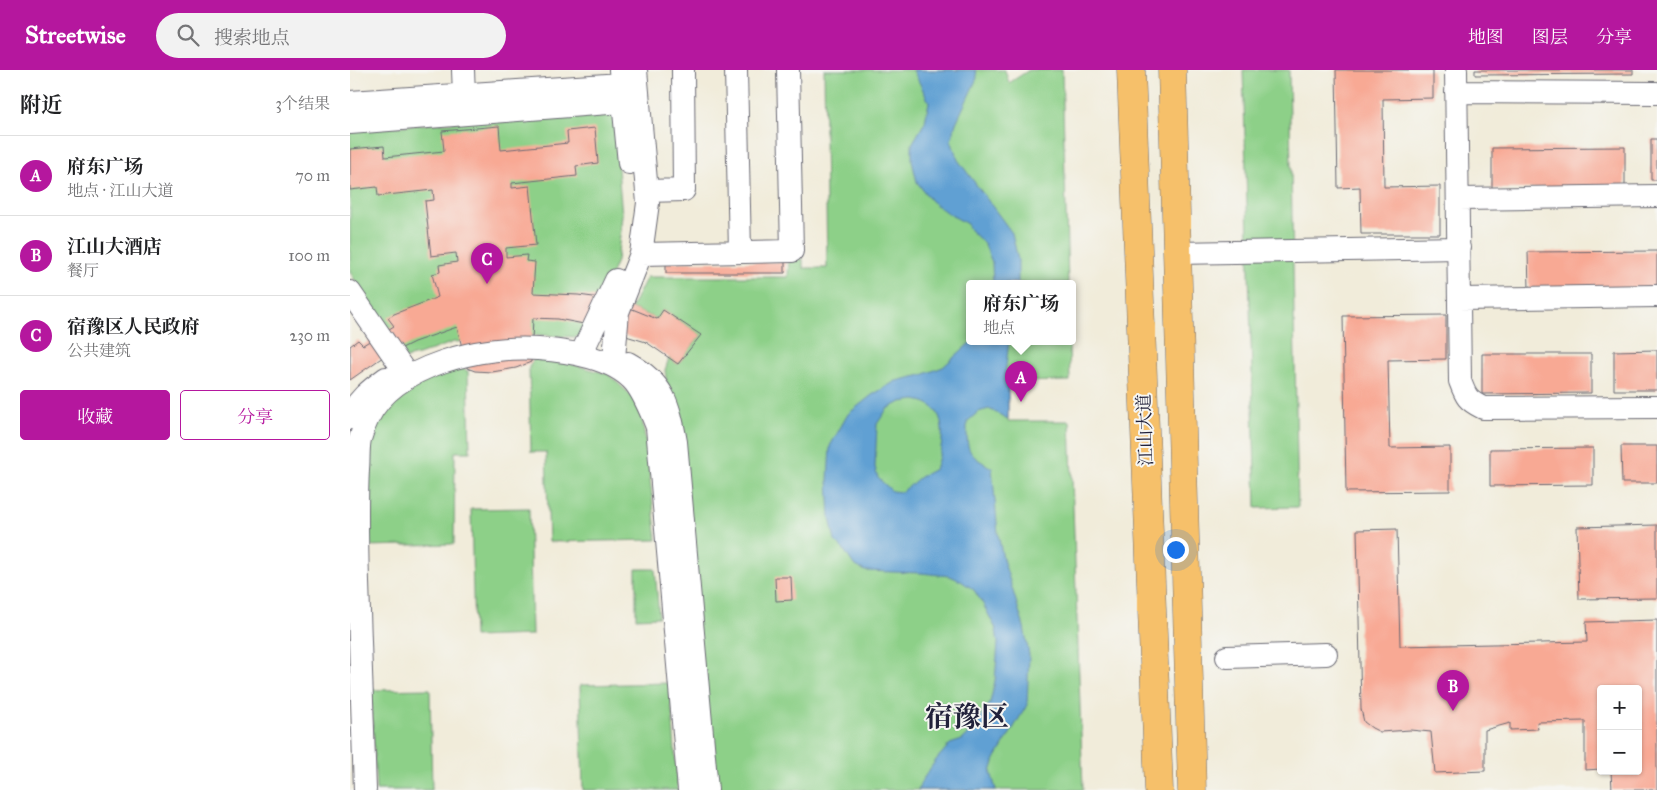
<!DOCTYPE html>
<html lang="zh">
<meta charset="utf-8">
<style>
body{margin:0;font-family:"IM FELL Great Primer","Noto Serif SC",serif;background:#f2f2f2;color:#202124}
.controls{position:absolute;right:15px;bottom:15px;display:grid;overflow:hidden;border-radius:5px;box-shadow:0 1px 4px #0004}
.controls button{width:45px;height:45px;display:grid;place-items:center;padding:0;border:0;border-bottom:1px solid #e0e0e0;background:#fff;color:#202124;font:25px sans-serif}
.you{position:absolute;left:825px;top:479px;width:18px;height:18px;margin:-12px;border:4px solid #fff;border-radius:50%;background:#1a73e8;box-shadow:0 0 0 8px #1a73e833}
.badge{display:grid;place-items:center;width:32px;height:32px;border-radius:50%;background:#b5179e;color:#fff;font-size:16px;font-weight:700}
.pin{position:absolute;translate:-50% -41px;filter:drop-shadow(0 1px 2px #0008)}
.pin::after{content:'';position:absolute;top:26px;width:18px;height:15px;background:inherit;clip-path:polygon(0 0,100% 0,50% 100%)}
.popup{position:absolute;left:616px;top:210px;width:110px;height:65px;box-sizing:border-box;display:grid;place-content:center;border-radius:5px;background:#fff;filter:drop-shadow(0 1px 4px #0005);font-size:16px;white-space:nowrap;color:#757577}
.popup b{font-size:19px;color:#202124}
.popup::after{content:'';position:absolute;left:50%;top:100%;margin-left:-10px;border:10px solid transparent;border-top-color:#fff}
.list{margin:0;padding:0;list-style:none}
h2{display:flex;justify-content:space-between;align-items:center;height:65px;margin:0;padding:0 20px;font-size:21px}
h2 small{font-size:16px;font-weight:400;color:#757577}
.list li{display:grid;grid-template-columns:32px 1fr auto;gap:15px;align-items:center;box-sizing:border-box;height:80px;padding:0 20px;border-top:1px solid #e0e0e0}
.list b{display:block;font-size:19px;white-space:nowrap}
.list p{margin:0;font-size:16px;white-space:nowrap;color:#757577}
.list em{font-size:16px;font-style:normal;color:#757577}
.actions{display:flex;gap:10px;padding:15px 20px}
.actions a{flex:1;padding:11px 0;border:1px solid #b5179e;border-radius:5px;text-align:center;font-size:18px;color:#b5179e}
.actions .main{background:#b5179e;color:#fff}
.icon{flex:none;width:28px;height:28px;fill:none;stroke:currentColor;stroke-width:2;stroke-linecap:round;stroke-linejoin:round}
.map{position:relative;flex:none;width:1307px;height:720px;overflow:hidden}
header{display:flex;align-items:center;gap:30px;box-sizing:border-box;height:70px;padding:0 25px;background:#b5179e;color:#fff}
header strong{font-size:24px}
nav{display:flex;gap:28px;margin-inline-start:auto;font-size:18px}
.search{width:350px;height:45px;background:#f2f2f2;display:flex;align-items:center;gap:12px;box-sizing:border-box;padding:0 18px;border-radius:28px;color:#757577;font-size:19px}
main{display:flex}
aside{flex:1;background:#fff}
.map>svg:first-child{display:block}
.green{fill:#8dd088;stroke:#587962}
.water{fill:#61a0d3;stroke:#426187;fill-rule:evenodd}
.building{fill:#f8a994}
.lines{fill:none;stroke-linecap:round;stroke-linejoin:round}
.minor-casing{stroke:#6a6973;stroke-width:24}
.major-casing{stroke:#6a6973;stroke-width:29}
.minor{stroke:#fff;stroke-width:22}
.major{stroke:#f6c06b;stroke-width:28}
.labels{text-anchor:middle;stroke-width:4;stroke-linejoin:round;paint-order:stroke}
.street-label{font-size:18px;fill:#22223b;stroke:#f6f6f2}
.town-label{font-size:28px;font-weight:bold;fill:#22223b;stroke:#f6f6f2}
</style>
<header>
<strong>Streetwise</strong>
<div class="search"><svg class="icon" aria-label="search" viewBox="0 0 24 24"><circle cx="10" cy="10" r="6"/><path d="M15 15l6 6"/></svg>搜索地点</div>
<nav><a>地图</a><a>图层</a><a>分享</a></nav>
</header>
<main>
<aside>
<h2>附近<small>3个结果</small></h2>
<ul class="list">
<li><span class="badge">A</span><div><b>府东广场</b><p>地点 · 江山大道</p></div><em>70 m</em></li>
<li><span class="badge">B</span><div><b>江山大酒店</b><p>餐厅</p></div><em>100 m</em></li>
<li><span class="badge">C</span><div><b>宿豫区人民政府</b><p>公共建筑</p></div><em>230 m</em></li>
</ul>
<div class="actions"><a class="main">收藏</a><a>分享</a></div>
</aside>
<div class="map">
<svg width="1307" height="720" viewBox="0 0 1307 720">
<rect width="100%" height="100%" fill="#f6f6f2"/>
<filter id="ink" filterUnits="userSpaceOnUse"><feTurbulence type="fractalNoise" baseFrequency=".02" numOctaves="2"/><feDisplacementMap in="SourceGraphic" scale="10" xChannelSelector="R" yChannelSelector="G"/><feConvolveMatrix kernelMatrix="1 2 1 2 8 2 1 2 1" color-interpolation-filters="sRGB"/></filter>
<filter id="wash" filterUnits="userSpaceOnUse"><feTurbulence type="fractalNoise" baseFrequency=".0096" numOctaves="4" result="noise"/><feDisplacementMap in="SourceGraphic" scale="20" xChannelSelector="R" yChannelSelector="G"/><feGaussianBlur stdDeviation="1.12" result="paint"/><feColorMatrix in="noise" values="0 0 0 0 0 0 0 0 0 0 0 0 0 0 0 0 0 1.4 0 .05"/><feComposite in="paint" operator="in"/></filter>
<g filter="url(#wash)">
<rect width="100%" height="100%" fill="#f1ecda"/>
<path class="green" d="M474,0h181l4,13 20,-13h33l6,213h-98v58h99l1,40 -62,1v39h62l13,369h-366l-52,-420 4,-12 9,6 23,-29 -38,-25 -6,9 -26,-11 16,-31h141l1,-18h14v9h24z
M893,0h46l9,437 -42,1z
M263,40l9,105 -2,21 -3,25 -31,74 -11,2 -37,-2 -84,7 -36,13 -12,3 -7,-2 -49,-84v-142z
M199,288l59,16 26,24 8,20 4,26 11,96 -108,2 -3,-90h-15l-2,-85 5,-8z
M108,297l10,4 2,81h-15l-1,92 -89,2 4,-104 12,-27 18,-21 27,-16z
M179,438l3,127 -58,2 -3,-128z
M286,499h19l4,48 -23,1z
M320,613l8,107h-95l-3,-105z
M80,619l2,101h-56l-5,-100z"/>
<path class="water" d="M563,0h63l1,8 -21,45 -5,17 7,20 54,73 6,27v23h-25l-1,-21 -8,-19 -13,-12 -4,-7 -21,-12 -15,-11 -14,-19 -5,-21v-17l13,-22 4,-20z
M622,271h37l-4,34 3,7v37l-19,-10 -11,3 -11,10c0,30 -1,31 25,46l6,66 5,25 21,68 5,28 -2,50 -32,54 -4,13 5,18h-78l3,-8 15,-22 14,-16 12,-4 9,-8 19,-29 5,-22 3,-38 -2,-14 -13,-25 -9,-14 -13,-9 -11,-5 -29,-3 -56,-2 -11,-6 -10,-15 -9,-9 -5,-23 -2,-38 2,-34 18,-32 24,-19 24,-14 26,-6 21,-8zM565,330c5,1 11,2 15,5 19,13 12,45 5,64l-15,8 -18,15 -10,-1 -14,-13 -3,-11 2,-43 10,-15 14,-7z"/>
<g id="blocks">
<path class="building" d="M986,0h97v28l-50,1 1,88 56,-1v48h-79l-1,-47 -22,1z
M1125,0h158v4l-158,1z
M149,56l2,24 67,-7 -1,-12 28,-3 3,35 -22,3 1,10 -65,7v5l18,-2 6,59 -30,3v9l21,-2 -1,6 9,1 -2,31 45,2 23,3 19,6 37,15 6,-9 38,25 -23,29 -32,-22 -57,-17 -31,-6 -25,-1 -2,44 -15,6 -24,4 -17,-1 -8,-3 -10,-41 -43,15 -34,17 -30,21v-34l8,-6 5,5 31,-19 -6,-8 6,-4 44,-17 -6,-23 8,-2 -1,-7 18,-3 -1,-9 -25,3 -6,-55 9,-1 -1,-10 -55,6 -1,-9 -27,3v-41l34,-3 1,11 59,-6 -2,-20z
M1301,69h6v41h-6z
M1275,77v41l-133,1v-41z
M1307,181v37l-128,1 -1,-37z
M316,192h119v11h-119z
M1096,245v44l-58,1 2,88 60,-1v44l-104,1 -3,-176z
M1307,280v40h-43v-39z
M1132,284h109v39l-109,1z
M1271,376h36v37h-35z
M1243,378v37l-103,1v-37z
M1307,455v73l-78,1 -2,-72z
M1047,459l3,117 187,-4 -1,-20 71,-2v170h-45l-1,-19h27v-82h-37v80l-16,1v-49l-48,1 1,7 -28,1v-7l-25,7v41l-50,2 -4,-41 -21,-2 -30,2 -8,-4 -8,-6 -3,-13 -4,-179z
M425,507h16l1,23 -16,1z"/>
</g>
</g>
<g filter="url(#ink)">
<use href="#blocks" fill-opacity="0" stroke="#6a6973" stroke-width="1"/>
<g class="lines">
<defs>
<path id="minor" d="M113,0l1,24
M270,0l9,93
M386,0l4,182
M1106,0l4,311c6,16 7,19 23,27l174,-1
M1106,22l201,1
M0,32l271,-18
M0,53l272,-21
M297,121l37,-1 -1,-120
M1109,129l198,-3
M827,183l282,-5
M291,184l151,-3 -4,-181
M0,222l53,77
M1109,229l198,-3
M234,278l32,-68
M264,288l4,-46 23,-58 7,-51 -12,-133
M278,293c36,20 41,41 48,79l31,348
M0,348c6,-18 21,-29 36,-40
M877,587l99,-3
M15,720c-2,-69 -4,-138 -7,-208 -1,-38 -2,-75 0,-113 1,-10 0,-21 2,-30 2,-7 5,-15 8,-21 26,-54 116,-73 170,-69 30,2 77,9 97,34 10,13 16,29 22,44l32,363"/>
<path id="major" d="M781,0l28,720
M822,0l20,720"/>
</defs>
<use href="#minor" class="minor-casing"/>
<use href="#major" class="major-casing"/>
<use href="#minor" class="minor"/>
<use href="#major" class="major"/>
</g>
</g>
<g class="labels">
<g class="street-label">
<text transform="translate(795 360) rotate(-92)" y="6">江山大道</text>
</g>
<g class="town-label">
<text x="617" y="656">宿豫区</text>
</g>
</g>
</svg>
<div class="controls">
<button>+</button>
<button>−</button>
</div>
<div class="you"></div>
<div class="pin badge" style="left:671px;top:332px">A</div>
<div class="popup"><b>府东广场</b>地点</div>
<div class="pin badge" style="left:1103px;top:641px">B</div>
<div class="pin badge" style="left:137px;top:214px">C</div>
</div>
</main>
